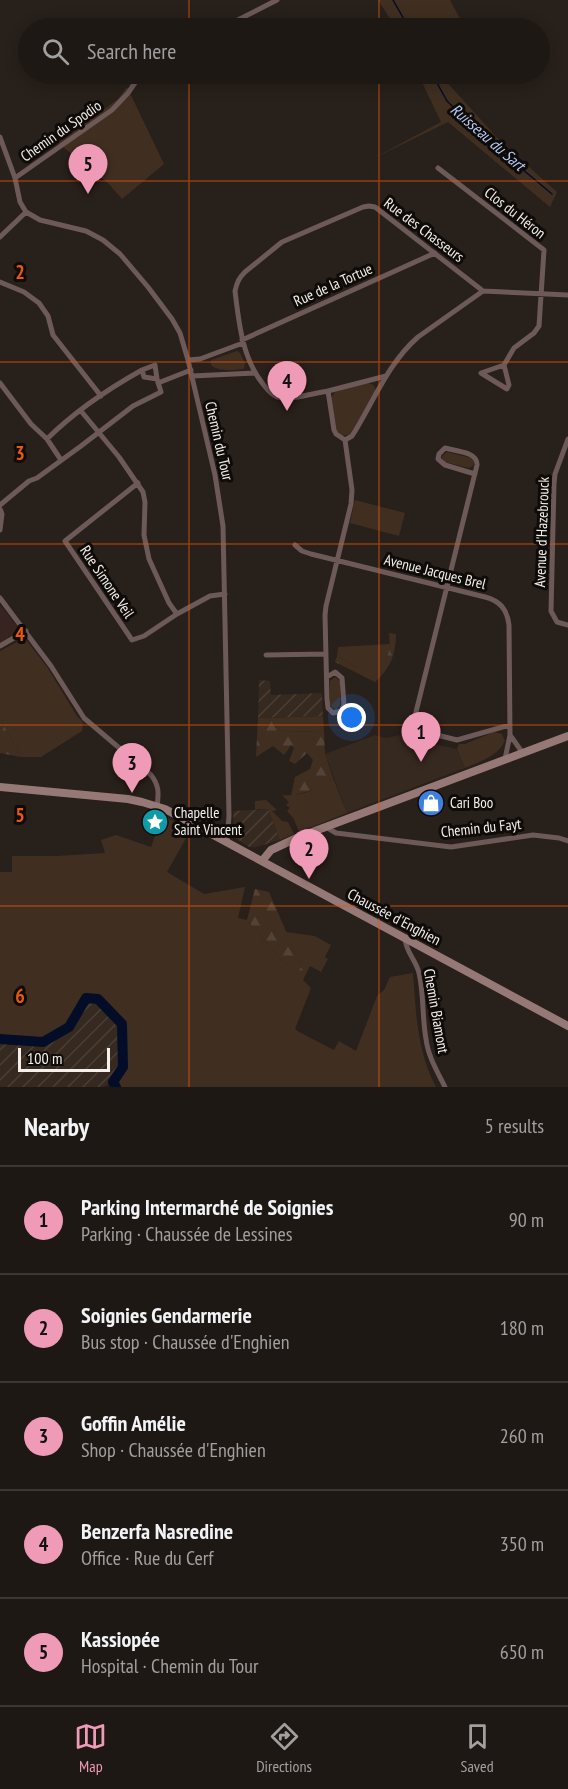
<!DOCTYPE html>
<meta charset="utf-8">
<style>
body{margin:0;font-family:"PT Sans Narrow",sans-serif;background:#2b2522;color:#f1f3f6}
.scale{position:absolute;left:18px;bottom:15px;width:92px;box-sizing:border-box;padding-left:6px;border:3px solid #f5f0ec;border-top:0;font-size:16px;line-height:21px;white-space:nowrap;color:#f5f0ec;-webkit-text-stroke:4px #0e0b08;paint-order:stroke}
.you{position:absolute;left:352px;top:718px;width:21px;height:21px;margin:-15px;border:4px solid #fff;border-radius:50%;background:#1a73e8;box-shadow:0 0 0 9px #1a73e833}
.badge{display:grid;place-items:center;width:39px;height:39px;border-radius:50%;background:#ef9ab7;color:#111;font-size:20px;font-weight:700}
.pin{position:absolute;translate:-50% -50px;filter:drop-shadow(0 2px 3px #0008)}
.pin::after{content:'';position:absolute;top:32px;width:21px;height:18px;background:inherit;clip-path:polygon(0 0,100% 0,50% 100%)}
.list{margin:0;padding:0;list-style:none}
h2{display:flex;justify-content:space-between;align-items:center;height:78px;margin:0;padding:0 24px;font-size:26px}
h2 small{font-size:20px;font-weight:400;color:#a1a0a0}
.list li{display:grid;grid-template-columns:39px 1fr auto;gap:18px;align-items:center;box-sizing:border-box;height:108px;padding:0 24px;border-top:2px solid #3c3734}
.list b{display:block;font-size:22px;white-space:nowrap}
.list p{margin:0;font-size:20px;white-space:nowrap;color:#a1a0a0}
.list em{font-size:20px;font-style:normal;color:#a1a0a0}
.icon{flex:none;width:33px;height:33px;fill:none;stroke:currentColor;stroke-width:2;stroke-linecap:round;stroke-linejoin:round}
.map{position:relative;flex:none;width:568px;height:1087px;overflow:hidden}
.search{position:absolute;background:#1e1814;box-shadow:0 3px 15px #0003;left:18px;right:18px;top:18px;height:66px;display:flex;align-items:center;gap:15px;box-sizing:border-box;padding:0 21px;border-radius:33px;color:#a1a0a0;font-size:22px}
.sheet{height:618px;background:#1e1814}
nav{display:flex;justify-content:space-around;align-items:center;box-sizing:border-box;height:84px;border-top:2px solid #3c3734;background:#1e1814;font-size:16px;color:#a1a0a0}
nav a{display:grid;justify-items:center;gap:3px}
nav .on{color:#ef9ab7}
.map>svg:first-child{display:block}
.built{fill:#36291f}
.industrial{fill:url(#industrial-furrows)}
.education{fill:#372421}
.green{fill:#402f21}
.forest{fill:url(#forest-firs)}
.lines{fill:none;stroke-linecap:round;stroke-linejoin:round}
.stream{stroke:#040d27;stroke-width:1.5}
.river{stroke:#040d27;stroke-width:10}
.minor{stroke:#6c5958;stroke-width:5}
.secondary{stroke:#967876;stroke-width:8}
.grid{fill:none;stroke:#e8590c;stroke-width:1.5;stroke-opacity:0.55}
.labels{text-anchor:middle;stroke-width:6;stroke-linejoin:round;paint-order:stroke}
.street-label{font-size:15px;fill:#f5f0ec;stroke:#0e0b08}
.poi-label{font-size:15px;fill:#f5f0ec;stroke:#0e0b08;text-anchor:start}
.water-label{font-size:16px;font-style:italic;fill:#b5ccfa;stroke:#0e0b08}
.grid-label{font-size:20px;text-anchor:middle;font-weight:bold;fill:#e8590c;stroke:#0e0b08;stroke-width:6;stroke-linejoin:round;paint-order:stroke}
</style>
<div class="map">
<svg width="568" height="1087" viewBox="0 0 568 1087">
<defs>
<pattern id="industrial-furrows" width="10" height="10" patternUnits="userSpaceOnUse" patternTransform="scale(1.5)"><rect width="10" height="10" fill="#36291f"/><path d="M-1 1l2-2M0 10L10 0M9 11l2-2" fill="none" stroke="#4a3e35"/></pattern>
<pattern id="forest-firs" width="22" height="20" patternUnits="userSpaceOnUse" patternTransform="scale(1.5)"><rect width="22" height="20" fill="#402f21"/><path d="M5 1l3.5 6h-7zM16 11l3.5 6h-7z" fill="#534337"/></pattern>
</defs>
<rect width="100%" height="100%" fill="#28201a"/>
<path class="built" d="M410,733l9,8 38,8 8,19 -118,45 -22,-59 50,-19 11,3z"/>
<path class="industrial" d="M259,680l11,1 1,14 51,-2 1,23 -65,2z
M268,809l12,31 -24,7h-7l-15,-10 -1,-26z
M86,998l12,1 24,25 1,43 -10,15 -10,5h-103v-53l13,6 56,-13z"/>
<path class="education" d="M0,605l23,29 -23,11z"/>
<path class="green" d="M378,0h72l13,24 -7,4h-60z
M418,74h24l3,6 56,62 56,50 -7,15 -102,-85 -76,37 69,-37z
M127,87l37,77 -42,35 -13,-15 -51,-41 60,-44z
M237,351l3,2 5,10 -1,6c-10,1 -26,3 -33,-4v-5z
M366,383c7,0 11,4 9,10l-25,41 -8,2 -5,-4 -6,-34 4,-6z
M447,452l24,6 3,4 -1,4 -4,2 -24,-6 -3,-3v-3z
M355,500l50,13 -6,23 -49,-13z
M21,640l6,1 20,26 30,49 6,6 -1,9 -41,26h-20l-21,-39v-67z
M390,644l-2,16 -12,15 -22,-9 -17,-10 1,-9z
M335,677l5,4v24l-4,5 -6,-5v-24z
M323,716l1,15 -42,1 -13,-14z
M494,732l8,2 3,7c-8,16 -24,20 -40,27l-8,-19 2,-5h6z
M333,778l14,35 -48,19 -5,-13 -7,-8 3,-3 -4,-3 3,-3 -7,-7c21,2 35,-6 51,-17z
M266,800l11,10 -5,1 10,10 6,1 6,12 -14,6 -12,-31h-13v-8z
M163,815l27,16 -23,41 37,22 41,-7 -7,31 9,2 39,45 5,-3 10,13 2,-4 -17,-39 29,4 16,9 -6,12 3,2 -7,13 -11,-6 -7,14 8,8 -16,41 4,3 35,18 5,-9 17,10 21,-55 7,-6 6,-13 23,-4c3,40 4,78 23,114h-320l-3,-5 10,-15 -1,-43 -24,-25 -12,-1 -17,29 -26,15 -30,-2 -13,-6v-162h12v-16h45l48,-3 -4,-13 15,-5 35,12z"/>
<path class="forest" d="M389,633l7,1c0,20 -6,35 -21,48l-40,-20 2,-6 17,10 22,8c12,-15 15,-21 13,-41z
M0,718l21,39 -21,-4z
M258,718h11l13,14 42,-1 1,23 8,24 -16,11 -26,7 4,-19 15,-8 3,-9 -6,-7 -12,11 -6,-3 5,-13 -3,-3 -7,10 -11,-9 -17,11z
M255,889l14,3 34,79 -2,5 -10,-14 -5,3 -39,-45z"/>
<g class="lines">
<path class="stream" d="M393,0l16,28
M432,74l15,27 38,37 67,56"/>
<path class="river" d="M0,1039l43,3 26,-15 17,-29 12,1 24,25 1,43 -10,15 3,5"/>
<path class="minor" d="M222,28l55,-28
M0,137l15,41 5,24 6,10 14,8 46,11 17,9 17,14 28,33 24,32 8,14 8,27 27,115 8,51 6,290 -2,25
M438,168l106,82 -5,76 -5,7 -20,15 -10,17 5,20 -2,4 -26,-16 23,-8
M15,178l97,-68 16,-17 13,-19
M0,237l26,-25
M0,282l24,10 15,11 9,13 5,19 48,61
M242,340l193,-87
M188,360l12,-1 43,-16
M142,370l13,-5 2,14
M192,376l63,-3
M0,383l31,41 16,15 14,21
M158,383l33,-13
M328,391c-14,2 -39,10 -51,6 -7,-3 -10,-8 -14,-13 -21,-26 -24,-61 -28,-93 2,-9 4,-13 10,-19l37,-30 81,-35 6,-1 6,1 108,84 85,4
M81,411l38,46 24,35 2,10 -1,33 5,24 20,44 8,11 33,-18 15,-2
M568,439l-13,35 -1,10 -3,127 6,11 11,3
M345,440l7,-4c21,-33 36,-73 66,-99l65,-46
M345,440l-9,-6 -2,-4 -6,-39 58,-15
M475,474l-30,-9 -7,-6 1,-5 6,-6c11,3 33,4 32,17l-62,251 2,10 8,6 32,8 53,-15
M138,483l-73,58 67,99 12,-4 33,-22
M0,505l29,-24 8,-3 44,-32 52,-40 28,-14 -4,-13 -13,-2 -2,-7c-34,19 -68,42 -95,69
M0,509l2,5 -2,16
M295,545l7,6 9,3 174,43c15,4 22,12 24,28l1,110 -5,24
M0,598l51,68 33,52 67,57c8,10 8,18 6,31
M0,646l26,-15
M266,655l60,-1
M327,677l8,-5 7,6 2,27 -3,6 -8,2 -5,-5 -1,-9 -2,-84 1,-9 25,-102 1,-14 -7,-50
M510,735l12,17
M326,827l10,6 115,14 82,-12 26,3 9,3
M405,938c0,13 11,22 14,35 5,21 3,44 7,66 2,17 11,32 19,48"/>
<path class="secondary" d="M0,787l128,12 14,3 23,7 403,217
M262,861l9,-11 28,-13 269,-101"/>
</g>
<path class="grid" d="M189,0v28M379,0v28M189,74v1013M379,74v1013M0,181h568M0,362h568M0,544h568M0,725h568M0,906h568"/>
<defs>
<symbol id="shop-disc" viewBox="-11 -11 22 22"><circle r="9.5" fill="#3f7fe0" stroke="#0e0b08"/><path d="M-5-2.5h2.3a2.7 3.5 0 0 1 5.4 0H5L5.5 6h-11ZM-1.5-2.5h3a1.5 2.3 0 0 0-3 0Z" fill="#fff"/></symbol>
<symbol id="sight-disc" viewBox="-11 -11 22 22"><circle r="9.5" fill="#0f9aa8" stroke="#0e0b08"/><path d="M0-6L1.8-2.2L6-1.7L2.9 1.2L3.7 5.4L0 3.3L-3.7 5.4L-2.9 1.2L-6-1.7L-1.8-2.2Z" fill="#fff"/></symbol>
</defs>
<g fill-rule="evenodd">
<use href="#shop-disc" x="416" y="788" width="30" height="30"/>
<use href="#sight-disc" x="140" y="807" width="30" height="30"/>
</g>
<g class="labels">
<g class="street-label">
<text transform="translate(61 131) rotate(-35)" y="5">Chemin du Spodio</text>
<text transform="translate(515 213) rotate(38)" y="5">Clos du Héron</text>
<text transform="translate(424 230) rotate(37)" y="5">Rue des Chasseurs</text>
<text transform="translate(333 285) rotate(-24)" y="5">Rue de la Tortue</text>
<text transform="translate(219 441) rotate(77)" y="5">Chemin du Tour</text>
<text transform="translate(542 532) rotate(-88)" y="5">Avenue d'Hazebrouck</text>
<text transform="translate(435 572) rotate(14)" y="5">Avenue Jacques Brel</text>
<text transform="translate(107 582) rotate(56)" y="5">Rue Simone Veil</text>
<text transform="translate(481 828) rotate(-6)" y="5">Chemin du Fayt</text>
<text transform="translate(394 917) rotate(28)" y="5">Chaussée d'Enghien</text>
<text transform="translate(436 1011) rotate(80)" y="5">Chemin Biamont</text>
</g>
<g class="poi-label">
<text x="450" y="808">Cari Boo</text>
<text x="174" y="818">Chapelle<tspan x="174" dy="17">Saint Vincent</tspan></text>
</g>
<g class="water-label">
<text transform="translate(488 137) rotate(41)" y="6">Ruisseau du Sart</text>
</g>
</g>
<g class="grid-label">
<text x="20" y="279">2</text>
<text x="20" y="460">3</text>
<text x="20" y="641">4</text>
<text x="20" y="822">5</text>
<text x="20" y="1003">6</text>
</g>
</svg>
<div class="scale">100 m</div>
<div class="you"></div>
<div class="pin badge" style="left:421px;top:762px">1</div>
<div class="pin badge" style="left:309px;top:879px">2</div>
<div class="pin badge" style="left:132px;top:793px">3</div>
<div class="pin badge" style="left:287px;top:411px">4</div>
<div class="pin badge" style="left:88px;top:194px">5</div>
<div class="search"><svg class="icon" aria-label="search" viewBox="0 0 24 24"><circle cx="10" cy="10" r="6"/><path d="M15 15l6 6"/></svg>Search here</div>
</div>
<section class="sheet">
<h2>Nearby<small>5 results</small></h2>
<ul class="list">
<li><span class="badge">1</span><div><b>Parking Intermarché de Soignies</b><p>Parking · Chaussée de Lessines</p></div><em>90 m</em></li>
<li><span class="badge">2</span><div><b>Soignies Gendarmerie</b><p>Bus stop · Chaussée d'Enghien</p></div><em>180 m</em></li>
<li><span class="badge">3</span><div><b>Goffin Amélie</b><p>Shop · Chaussée d'Enghien</p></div><em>260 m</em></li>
<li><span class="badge">4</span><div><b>Benzerfa Nasredine</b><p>Office · Rue du Cerf</p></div><em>350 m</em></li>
<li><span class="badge">5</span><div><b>Kassiopée</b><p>Hospital · Chemin du Tour</p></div><em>650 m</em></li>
</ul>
</section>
<nav>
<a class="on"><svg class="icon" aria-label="map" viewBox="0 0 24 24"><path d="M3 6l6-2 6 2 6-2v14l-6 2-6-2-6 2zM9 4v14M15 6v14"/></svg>Map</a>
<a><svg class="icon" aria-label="directions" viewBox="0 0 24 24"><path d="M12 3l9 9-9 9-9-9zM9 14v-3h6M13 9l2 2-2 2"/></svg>Directions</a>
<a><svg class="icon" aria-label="saved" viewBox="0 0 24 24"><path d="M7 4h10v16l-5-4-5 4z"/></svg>Saved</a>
</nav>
